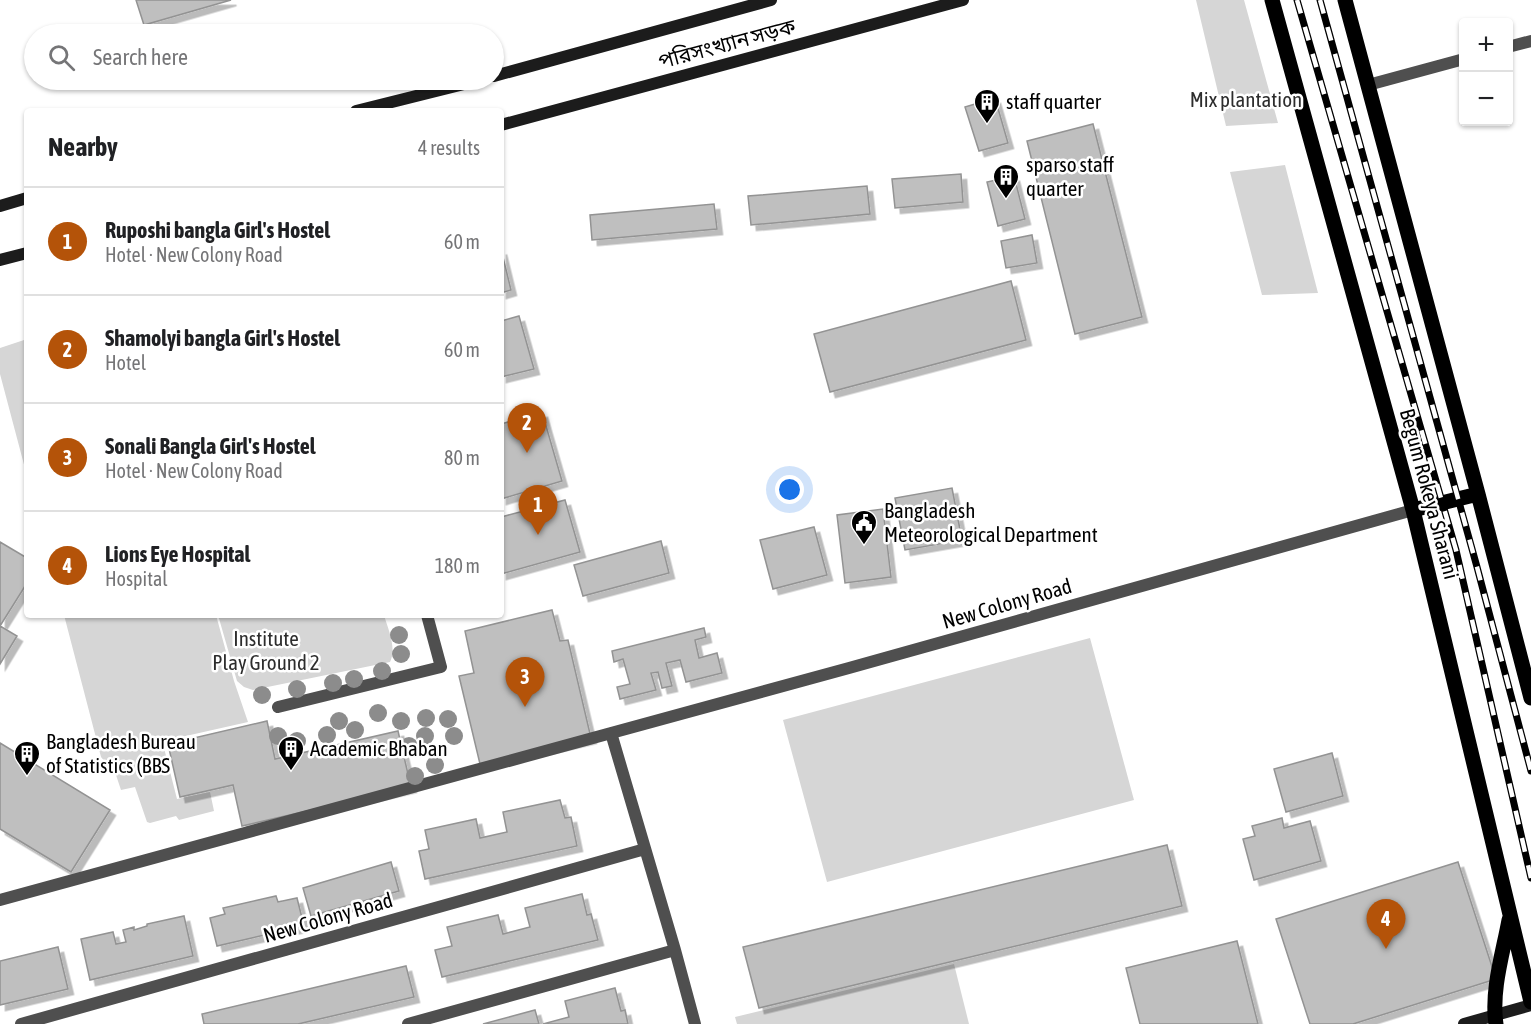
<!DOCTYPE html>
<meta charset="utf-8">
<style>
body{margin:0;font-family:"Asap Condensed","Noto Sans Bengali",sans-serif;background:#f6f6f6;color:#202124}
.controls{position:absolute;right:18px;top:18px;display:grid;overflow:hidden;border-radius:6px;box-shadow:0 2px 4px #0004}
.controls button{width:54px;height:54px;display:grid;place-items:center;padding:0;border:0;border-bottom:2px solid #e0e0e0;background:#fff;color:#202124;font:30px sans-serif}
.you{position:absolute;left:790px;top:490px;width:21px;height:21px;margin:-15px;border:4px solid #fff;border-radius:50%;background:#1a73e8;box-shadow:0 0 0 9px #1a73e833}
.badge{display:grid;place-items:center;width:39px;height:39px;border-radius:50%;background:#b45309;color:#fff;font-size:20px;font-weight:700}
.pin{position:absolute;translate:-50% -50px;filter:drop-shadow(0 2px 3px #0008)}
.pin::after{content:'';position:absolute;top:32px;width:21px;height:18px;background:inherit;clip-path:polygon(0 0,100% 0,50% 100%)}
.list{margin:0;padding:0;list-style:none}
h2{display:flex;justify-content:space-between;align-items:center;height:78px;margin:0;padding:0 24px;font-size:26px}
h2 small{font-size:20px;font-weight:400;color:#757577}
.list li{display:grid;grid-template-columns:39px 1fr auto;gap:18px;align-items:center;box-sizing:border-box;height:108px;padding:0 24px;border-top:2px solid #e0e0e0}
.list b{display:block;font-size:22px;white-space:nowrap}
.list p{margin:0;font-size:20px;white-space:nowrap;color:#757577}
.list em{font-size:20px;font-style:normal;color:#757577}
.icon{flex:none;width:33px;height:33px;fill:none;stroke:currentColor;stroke-width:2;stroke-linecap:round;stroke-linejoin:round}
.map{position:relative;flex:none;width:1531px;height:1024px;overflow:hidden}
.search{position:absolute;background:#fff;box-shadow:0 2px 4px #0004;left:24px;top:24px;width:480px;height:66px;display:flex;align-items:center;gap:15px;box-sizing:border-box;padding:0 21px;border-radius:33px;color:#757577;font-size:22px}
.panel{position:absolute;background:#fff;box-shadow:0 2px 4px #0004;left:24px;top:108px;width:480px;height:510px;border-radius:6px}
.map>svg:first-child{display:block}
.green{fill:#d6d6d6}
.building{fill:#bfbfbf;stroke:#939393;stroke-width:1.5;filter:url(#shadow)}
.lines{fill:none;stroke-linecap:round;stroke-linejoin:round}
.lane{stroke:#4f4f4f;stroke-width:12}
.street{stroke:#4f4f4f;stroke-width:12}
.secondary{stroke:#1c1c1c;stroke-width:12}
.primary{stroke:#000;stroke-width:15}
.rail-casing{stroke:#000;stroke-width:7}
.rail{stroke:#fff;stroke-width:4.5;stroke-dasharray:14;stroke-linecap:butt}
.tree{fill:#8c8c8c}
.labels{text-anchor:middle;stroke-width:5;stroke-linejoin:round;paint-order:stroke}
.street-label{font-size:21px;fill:#000;stroke:#fff}
.park-label{font-size:21px;fill:#2d2d2d;stroke:#fff}
.poi-label{font-size:21px;fill:#000;stroke:#fff;text-anchor:start}
</style>
<div class="map">
<svg width="1531" height="1024" viewBox="0 0 1531 1024">
<defs>
<filter id="shadow"><feDropShadow dx="5.5" dy="5.5" stdDeviation="0" flood-color="#0004"/></filter>
</defs>
<rect width="100%" height="100%" fill="#fff"/>
<path class="green" d="M1196,0h48l34,123 -52,3z
M1285,165l33,128 -56,2 -32,-123z
M27,339v137l-27,-102v-26z
M64,615h152l18,66 14,41 -80,18 -5,4 14,55 33,-7 4,19 -35,9 -3,-4 -26,7 -3,-1 -12,-35 -14,3 -5,-15 -15,-18z
M218,615h166c4,14 13,33 6,47l-137,28 -9,-3 -7,-6z
M1090,638l44,162 -307,82 -44,-162z
M954,964l15,60h-232l-2,-7z"/>
<path class="building" d="M136,0h95l-87,25z
M995,98l13,45 -29,8 -14,-44z
M1093,124l49,193 -67,17 -48,-193z
M961,174l2,28 -68,6 -3,-29z
M1014,176l11,43 -27,7 -11,-44z
M867,186l3,28 -119,11 -3,-29z
M714,204l3,25 -125,11 -2,-25z
M1032,235l5,28 -31,5 -5,-27z
M501,249l10,41 -10,3z
M1011,281l15,59 -196,52 -16,-58z
M519,316l15,53 -33,8v-56z
M542,412l20,69 -61,18v-75z
M952,488l10,52 -57,10 -10,-52z
M565,500l15,52 -79,22v-57z
M883,509l8,68 -46,6 -8,-68z
M814,527l13,48 -54,14 -13,-49z
M661,541l8,32 -86,23 -9,-31z
M0,542l27,16v25l-27,43 17,10 -17,28z
M552,610l8,31 8,-1 23,98 -111,26 -21,-88 15,-3 -9,-42z
M704,628l2,9 -11,3 4,18 18,-5 5,20 -36,9 -6,-22 -14,3 6,23 -10,2 -4,-16 -7,1 5,17 -36,9 -3,-12 13,-3 -7,-25 -9,3 -2,-11z
M267,721l8,38 123,-28 13,56 -169,39 -9,-41 -53,12 -12,-53z
M0,743l110,67 -39,62 -71,-43z
M1332,753l11,43 -57,16 -12,-43z
M560,800l5,18 6,-1 6,29 -152,33 -6,-28 10,-2 -4,-19 51,-11 4,19 27,-6 -4,-20z
M1282,818l2,10 26,-7 11,40 -67,19 -11,-41 12,-3 -3,-10z
M1167,845l15,61 -423,102 -16,-61z
M391,862l8,29 -88,25 -8,-28z
M1458,862l38,117 -143,45h-43l-34,-105z
M582,894l5,21 4,-1 7,26 -156,37 -7,-27 17,-4 -5,-19 51,-12 5,19 27,-7 -5,-19z
M276,896l2,6 19,-4 7,28 -87,20 -7,-28 15,-4 -2,-6z
M184,916l9,40 -103,24 -9,-41 32,-7 3,12 10,-2 -3,-12 11,-3v3l13,-4v-2z
M1237,941l21,83h-118l-14,-56z
M58,947l10,42 -68,16v-44z
M406,966l8,31 -116,27h-94l-2,-10z
M615,988l6,23 4,-1 3,14h-85l26,-7 -4,-16z
M535,1010l4,14h-56z"/>
<g class="lines">
<path class="lane" d="M1508,47l23,-6
M1368,85l96,-26
M278,707l163,-40 -14,-52"/>
<path class="street" d="M611,733l64,217
M0,900l849,-232 564,-158
M21,1024l624,-175 -623,175
M408,1024l267,-74 20,74"/>
<path class="secondary" d="M494,76l277,-76
M356,111l124,-31
M501,125l462,-125
M0,206l27,-8
M0,260l27,-7
M1464,1024l67,-19"/>
<path class="primary" d="M1272,0l141,510 118,492
M1345,0l133,494 53,204
M1413,510l65,-16
M1496,1024c-5,-34 7,-71 13,-104"/>
<defs>
<path id="rail" d="M1297,0l159,550 75,328
M1320,0l157,567 54,204"/>
</defs>
<use href="#rail" class="rail-casing"/>
<use href="#rail" class="rail"/>
</g>
<g class="tree">
<circle cx="399" cy="635" r="9"/>
<circle cx="401" cy="654" r="9"/>
<circle cx="382" cy="671" r="9"/>
<circle cx="354" cy="679" r="9"/>
<circle cx="333" cy="683" r="9"/>
<circle cx="297" cy="689" r="9"/>
<circle cx="262" cy="695" r="9"/>
<circle cx="378" cy="713" r="9"/>
<circle cx="426" cy="718" r="9"/>
<circle cx="448" cy="719" r="9"/>
<circle cx="339" cy="721" r="9"/>
<circle cx="401" cy="721" r="9"/>
<circle cx="355" cy="730" r="9"/>
<circle cx="327" cy="735" r="9"/>
<circle cx="278" cy="736" r="9"/>
<circle cx="425" cy="736" r="9"/>
<circle cx="454" cy="736" r="9"/>
<circle cx="297" cy="741" r="9"/>
<circle cx="409" cy="746" r="9"/>
<circle cx="435" cy="765" r="9"/>
<circle cx="415" cy="776" r="9"/>
</g>
<defs>
<symbol id="building-pin" viewBox="-11 -11 22 30"><path d="M0 17L-7.5 6A9.5 9.5 0 1 1 7.5 6Z" fill="#000" stroke="#fff"/><path d="M-4-6H4V6H1V3H-1V6H-4ZM-2.5-4.3h1.7v1.8h-1.7ZM.8-4.3h1.7v1.8H.8ZM-2.5-1h1.7V.8h-1.7ZM.8-1h1.7V.8H.8Z" fill="#fff"/></symbol>
<symbol id="civic-pin" viewBox="-11 -11 22 30"><path d="M0 17L-7.5 6A9.5 9.5 0 1 1 7.5 6Z" fill="#000" stroke="#fff"/><path d="M-.6-6.5H3V-4.5H.6V-3L4-1V1h2V6H-6V1h2V-1L-.6-3ZM-1.2 2.5V6h2.4V2.5Z" fill="#fff"/></symbol>
</defs>
<g fill-rule="evenodd">
<use href="#building-pin" x="972" y="87" width="30" height="40"/>
<use href="#building-pin" x="991" y="162" width="30" height="40"/>
<use href="#civic-pin" x="849" y="508" width="30" height="40"/>
<use href="#building-pin" x="276" y="734" width="30" height="40"/>
<use href="#building-pin" x="12" y="739" width="30" height="40"/>
</g>
<g class="labels">
<g class="street-label">
<text transform="translate(727 44) rotate(-15)" y="7">পরিসংখ্যান সড়ক</text>
<text transform="translate(1429 494) rotate(75)" y="7">Begum Rokeya Sharani</text>
<text transform="translate(1007 604) rotate(-16)" y="7">New Colony Road</text>
<text transform="translate(328 918) rotate(-16)" y="7">New Colony Road</text>
</g>
<g class="park-label">
<text x="1246" y="107">Mix plantation</text>
<text x="266" y="646">Institute<tspan x="266" dy="24">Play Ground 2</tspan></text>
</g>
<g class="poi-label">
<text x="1006" y="109">staff quarter</text>
<text x="1026" y="172">sparso staff<tspan x="1026" dy="24">quarter</tspan></text>
<text x="884" y="518">Bangladesh<tspan x="884" dy="24">Meteorological Department</tspan></text>
<text x="46" y="749">Bangladesh Bureau<tspan x="46" dy="24">of Statistics (BBS</tspan></text>
<text x="310" y="756">Academic Bhaban</text>
</g>
</g>
</svg>
<div class="controls">
<button>+</button>
<button>−</button>
</div>
<div class="you"></div>
<div class="pin badge" style="left:538px;top:535px">1</div>
<div class="pin badge" style="left:527px;top:453px">2</div>
<div class="pin badge" style="left:525px;top:707px">3</div>
<div class="pin badge" style="left:1386px;top:949px">4</div>
<div class="search"><svg class="icon" aria-label="search" viewBox="0 0 24 24"><circle cx="10" cy="10" r="6"/><path d="M15 15l6 6"/></svg>Search here</div>
<section class="panel">
<h2>Nearby<small>4 results</small></h2>
<ul class="list">
<li><span class="badge">1</span><div><b>Ruposhi bangla Girl's Hostel</b><p>Hotel · New Colony Road</p></div><em>60 m</em></li>
<li><span class="badge">2</span><div><b>Shamolyi bangla Girl's Hostel</b><p>Hotel</p></div><em>60 m</em></li>
<li><span class="badge">3</span><div><b>Sonali Bangla Girl's Hostel</b><p>Hotel · New Colony Road</p></div><em>80 m</em></li>
<li><span class="badge">4</span><div><b>Lions Eye Hospital</b><p>Hospital</p></div><em>180 m</em></li>
</ul>
</section>
</div>
